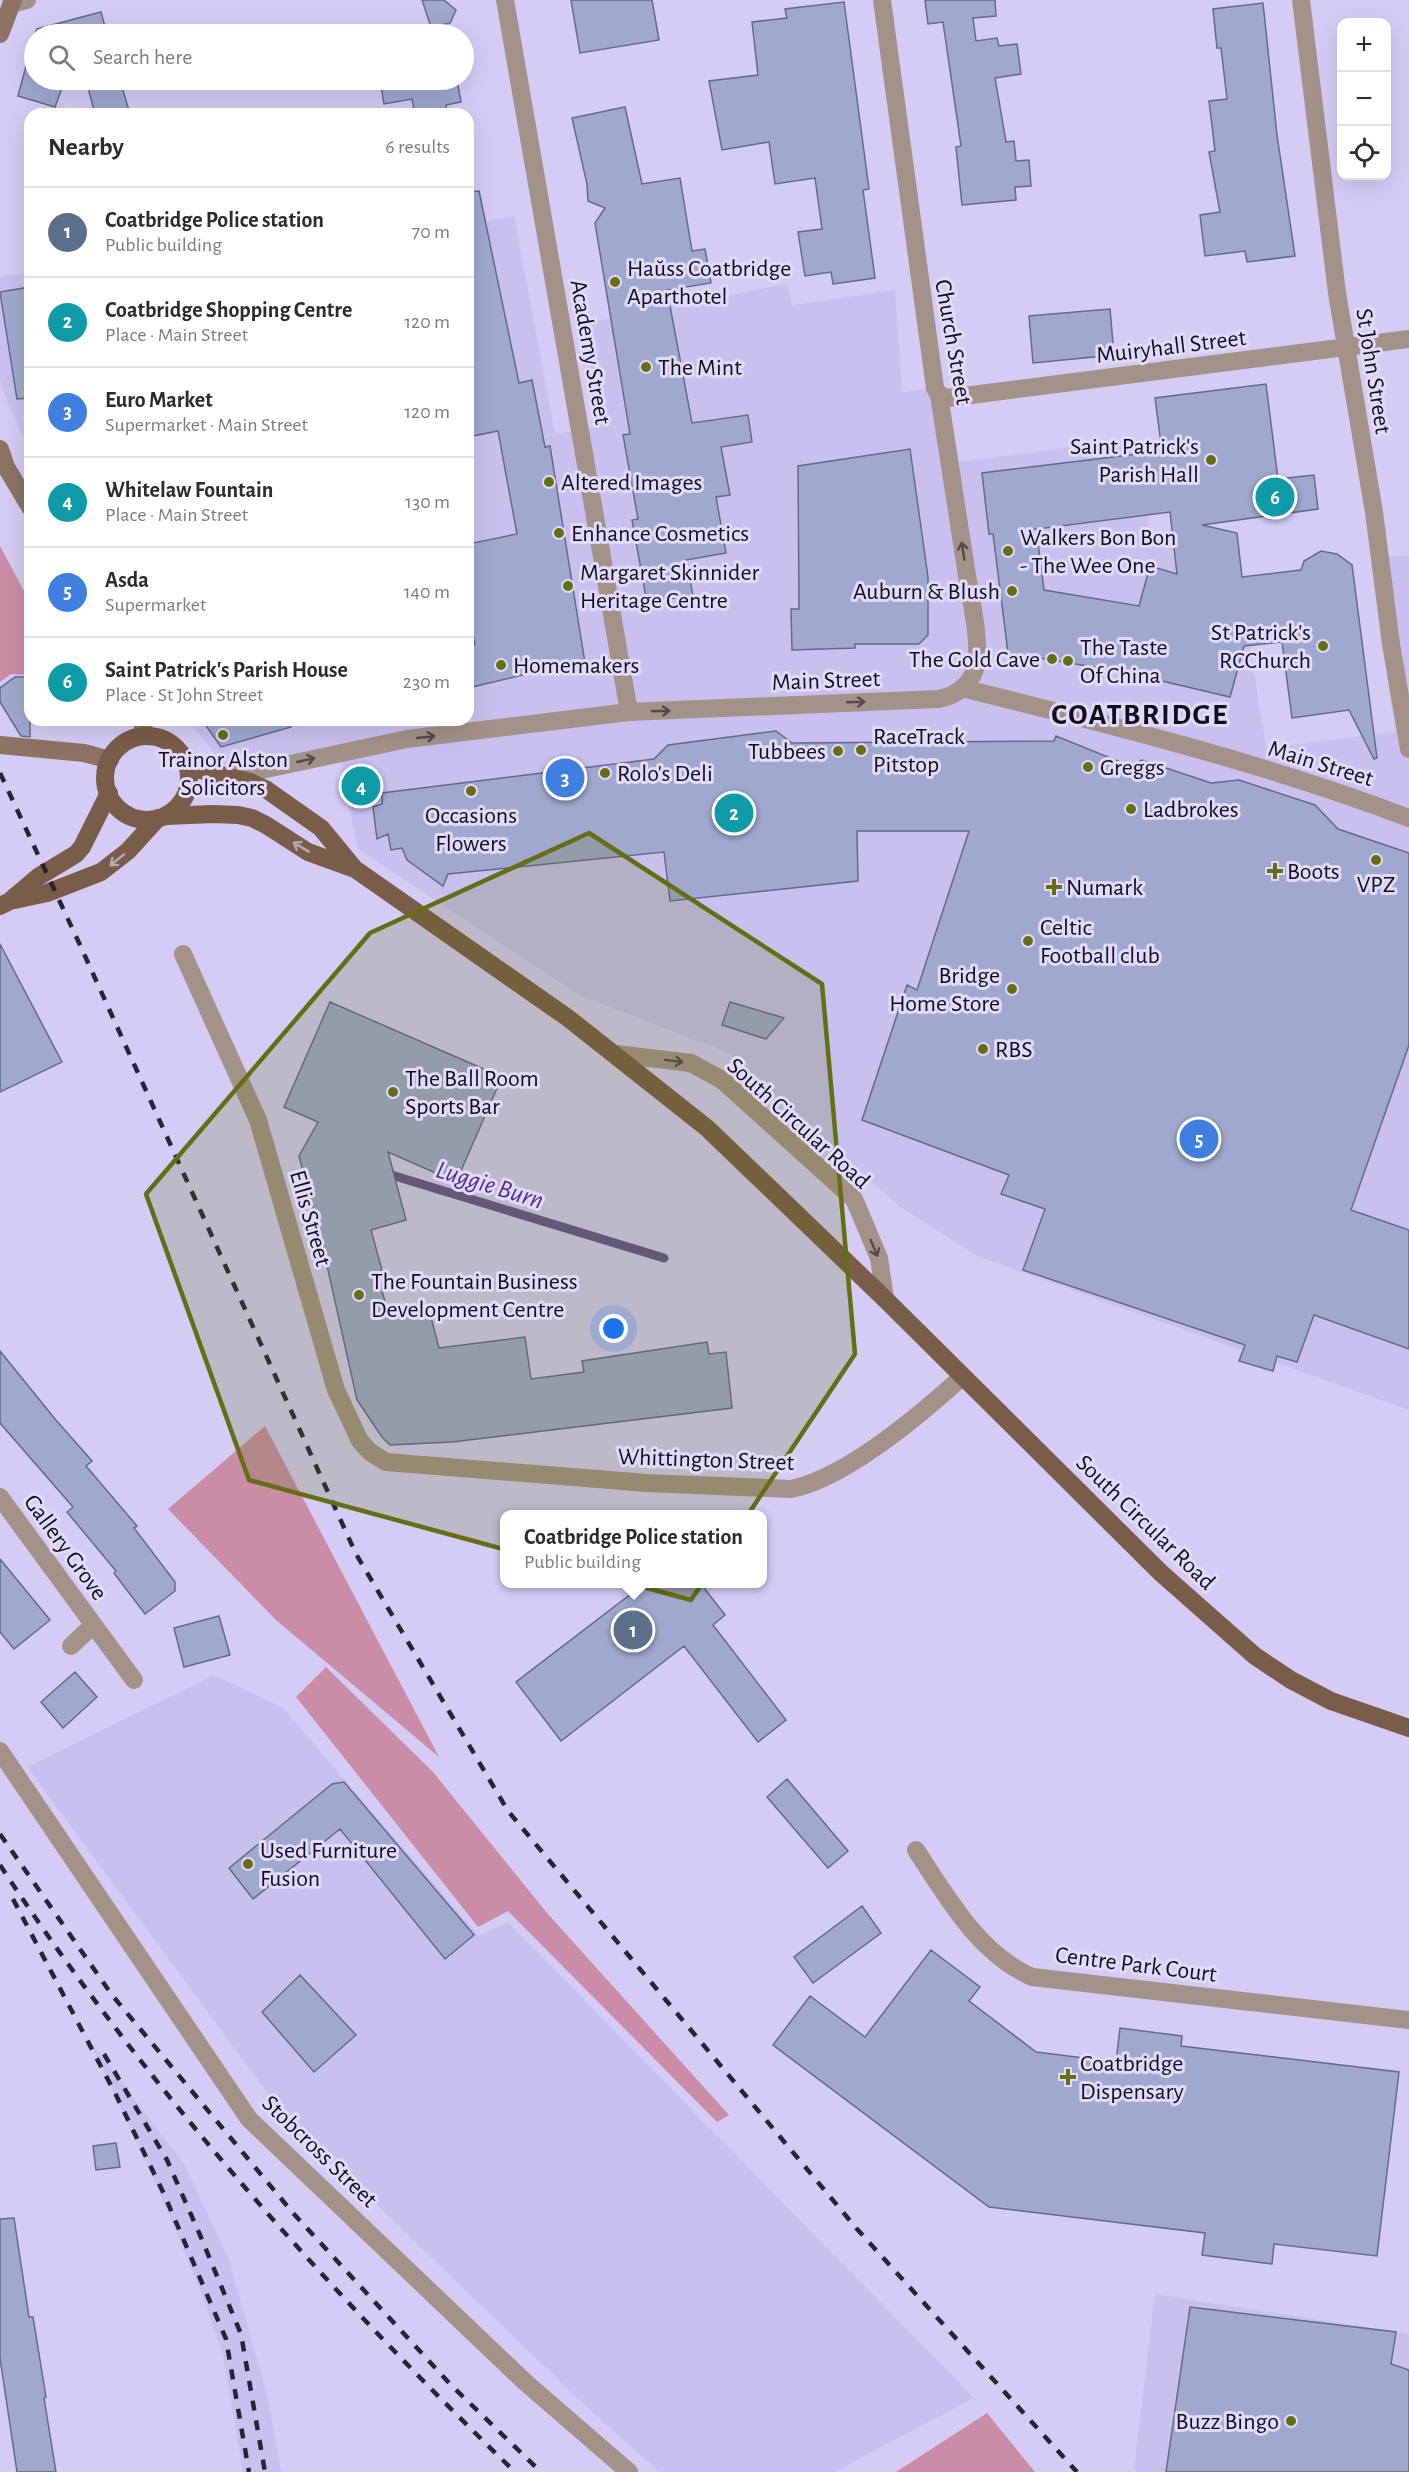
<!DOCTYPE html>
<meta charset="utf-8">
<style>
body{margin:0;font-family:"Alegreya Sans",sans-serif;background:#f2f2f3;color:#2b2b33}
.controls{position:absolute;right:18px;top:18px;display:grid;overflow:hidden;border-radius:12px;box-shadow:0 6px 24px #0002}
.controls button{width:54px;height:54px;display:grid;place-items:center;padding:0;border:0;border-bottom:2px solid #e1e1e2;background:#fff;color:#2b2b33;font:30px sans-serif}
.you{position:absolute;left:614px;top:1329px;width:21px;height:21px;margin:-15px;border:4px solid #fff;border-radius:50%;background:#1a73e8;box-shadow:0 0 0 9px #1a73e833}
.badge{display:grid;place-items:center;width:39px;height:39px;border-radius:50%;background:#b45309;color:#fff;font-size:20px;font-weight:700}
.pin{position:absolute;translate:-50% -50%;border:3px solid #fff;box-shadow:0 2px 6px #0006}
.popup{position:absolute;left:500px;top:1510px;width:267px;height:78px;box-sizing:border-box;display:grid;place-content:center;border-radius:12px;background:#fff;filter:drop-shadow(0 2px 4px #0005);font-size:20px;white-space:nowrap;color:#7c7c81}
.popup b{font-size:22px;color:#2b2b33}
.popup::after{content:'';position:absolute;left:50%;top:100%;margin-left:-12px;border:12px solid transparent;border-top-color:#fff}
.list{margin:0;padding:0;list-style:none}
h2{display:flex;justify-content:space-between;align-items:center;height:78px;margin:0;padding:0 24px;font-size:26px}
h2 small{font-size:20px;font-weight:400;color:#7c7c81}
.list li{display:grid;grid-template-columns:39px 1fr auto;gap:18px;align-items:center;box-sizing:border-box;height:90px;padding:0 24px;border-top:2px solid #e1e1e2}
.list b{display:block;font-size:22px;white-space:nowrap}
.list p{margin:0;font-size:20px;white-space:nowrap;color:#7c7c81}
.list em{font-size:20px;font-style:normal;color:#7c7c81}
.icon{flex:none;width:33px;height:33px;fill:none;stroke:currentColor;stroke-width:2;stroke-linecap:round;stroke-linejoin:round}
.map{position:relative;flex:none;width:1409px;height:2472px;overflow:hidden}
.search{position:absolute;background:#fff;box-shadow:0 6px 24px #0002;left:24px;top:24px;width:450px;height:66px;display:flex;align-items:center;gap:15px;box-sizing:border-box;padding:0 21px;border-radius:33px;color:#7c7c81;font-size:22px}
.panel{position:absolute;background:#fff;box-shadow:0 6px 24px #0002;left:24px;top:108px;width:450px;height:618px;border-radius:18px}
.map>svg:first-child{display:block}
.built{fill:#cac0f0}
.green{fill:#c98ea5}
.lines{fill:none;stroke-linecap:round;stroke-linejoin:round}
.stream{stroke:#635490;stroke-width:9}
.building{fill:#9fa9cf;stroke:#626a8e;stroke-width:1.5;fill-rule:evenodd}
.street{stroke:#a39287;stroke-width:18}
.secondary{stroke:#8c7363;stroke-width:18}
.primary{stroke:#7a5d49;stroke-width:18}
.rail{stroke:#282435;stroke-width:4.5;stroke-dasharray:10 10;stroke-linecap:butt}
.oneway{stroke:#53494c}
.oneway2{stroke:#b8a8b4}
.marked{fill:#666e14;fill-opacity:0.2;stroke:#666e14;stroke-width:4.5;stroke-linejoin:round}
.poi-dot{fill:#666e14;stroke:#e1dafb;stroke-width:2}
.labels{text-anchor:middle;stroke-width:6;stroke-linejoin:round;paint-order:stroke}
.poi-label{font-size:24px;fill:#110e1c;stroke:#e1dafb;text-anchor:start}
.street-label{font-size:24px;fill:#110e1c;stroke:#e1dafb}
.water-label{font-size:26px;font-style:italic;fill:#4e2c8d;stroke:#e1dafb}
.district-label{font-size:30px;font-weight:bold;letter-spacing:1.5px;fill:#110e1c;stroke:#e1dafb}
</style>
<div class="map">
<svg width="1409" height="2472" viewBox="0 0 1409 2472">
<rect width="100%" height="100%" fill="#d4ccf5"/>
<path class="built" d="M514,216l41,218 43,-7 -18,-103 207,-40 5,21 103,-15 7,102 36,-5 12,76 187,-24 14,106 85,11 30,192 129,-16 -24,-174 38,-3v855l-432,-154 -78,-50 -173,-154 -147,-57 -221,-146 -20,-101 -108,23 -43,-51h281v-495z
M30,272v180l-28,-62 -2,-11v-102z
M214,1675l69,33 196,228 29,-14 466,476 -140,74h-175l-81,-73 -295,-285 -256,-347z
M88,2038l96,126 45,96 39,138 13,74h-38l-20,-117 -22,-63 -52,-124z
M1155,2294l254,40v138h-272l-3,-3z"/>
<path class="green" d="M0,546l30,56v73l-19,-1 -11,8z
M265,1426l174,331 -163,-137 -108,-111z
M326,1667l107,105 114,141 182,202 -12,7 -209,-211 -30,16 -182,-230z
M987,2413l48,59h-139z"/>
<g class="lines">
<path class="stream" d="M385,1173l279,85"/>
</g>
<path class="building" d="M422,0h22l12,10 -6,13 -19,4z
M571,0h81l7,40 -79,13z
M925,0h70l1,16 -23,2 3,23 21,-3 2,8 18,-2 4,30 -26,4 11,64 8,-1 2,20 13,-1 2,26 -16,1 1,13 -54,5 -6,-58 5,-1 -18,-124 -15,2z
M844,2l25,187 -6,1 12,88 -42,6 -2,-12 -26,4 -7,-44 24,-3 -7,-51 -40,6 -6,-42 -47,8 -13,-69 49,-6 -6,-53 35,-4 -2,-9z
M1263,3l14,132 18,121 -48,6 -2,-11 -40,5 -5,-41 20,-3 -11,-60 6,-1 -6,-50 18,-2 -6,-51h-4l-4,-39z
M101,12l6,22h-72l2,-5z
M34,36v44h31l-10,27 -37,-11z
M86,80h34l10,34h-35z
M380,80h77l4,22 -15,3 1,9h-32l-3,-15 -28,5z
M625,107l17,77 38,-6 12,73 13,-2 6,34 -44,7 25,133 56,-8 4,27 -31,5 9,48 -14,2 10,56 -40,7 7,35 -46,8 -15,-83 6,-1 -15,-84 7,-1 -35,-211 10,-15 -17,-7 -1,-17 -15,-66z
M479,191l40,192 13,-3 13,67 5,-1 35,217 -37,6 -80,19v-42l7,-2 -7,-32v-68l49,-10 -19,-103 -30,6v-245z
M30,287v111l-13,1 -17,-107z
M1110,309l4,46 -81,8 -4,-47z
M1266,384l12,95 36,-4 4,34 -116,16 35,8 5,44 59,-7 3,-9 17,-10 16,3 15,11 25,193 -3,1 -25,-49 -57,8 -10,-76 -38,4 -14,51 -106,-25 -116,-19 -15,-119h-4l-7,-61 180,-22 -7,-53zM1170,512l7,62 -27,-8 -11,40 -95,-16 -7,-55 -16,-4z
M910,449l18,128v58l-9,9h-64v4l-63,2 -1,-41h8l-1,-143z
M15,677h15v60l-9,-1 -21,-34v-14z
M202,720h88l1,7 -70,20z
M776,731l16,12 262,-2 2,-5 74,30 12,-6 69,23 28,-3 76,25 23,24 71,24v192l-58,165 58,20v119l-95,-34 -17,47 -20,-6 -4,15 -34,-10 6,-16 -222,-75 22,-61 -44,-15 8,-19 -147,-55 45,-135 10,5 52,-159h-112l1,50 -188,20 -6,-49 -216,22 -5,12 -36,-26 -5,-12 -11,2 -3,-16 -11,5 -4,-32 9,-3v-11l272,-34 14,-14z
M0,944l62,118 -62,30z
M330,1002l172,75 -46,105 -68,-30 18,68 -35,10 11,40 -5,3 12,43 39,-10 11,42 86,-11 6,42 53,-7 -2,-11 125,-19 2,12 17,-2 6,56 -280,34 -62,3 -8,-8 -25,-37 -35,-157 -23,-87 19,-34 -34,-15z
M730,1002l54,16 -18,21 -44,-14z
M0,1351l55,68 37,42 -6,5 51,60 -3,2 41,54v9l-30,23 -31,-41 2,-2 -49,-59 6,-5 -73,-84z
M0,1559l50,61 -36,29 -14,-17z
M644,1584h57l24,31 -12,10 73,95 -28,22 -74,-96 -123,95 -45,-59z
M219,1616l11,39 -46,12 -10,-39z
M75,1672l22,25 -34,31 -22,-26z
M787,1779l61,72 -20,17 -61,-71z
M344,1782l130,153 -29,24 -105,-130 -87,70 -24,-31 103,-84z
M862,1906l19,27 -68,50 -19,-26z
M931,1950l49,37 -11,14 67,51 80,10 4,-34 62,8 -1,10 218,26 -22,184 -103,-12 -2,20 -70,-9 3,-22 -216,-26 -216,-162 37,-49 55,41z
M300,1975l56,60 -42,37 -52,-60z
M116,2143l4,24 -24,3 -3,-24z
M14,2218l15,99h4l13,80 -2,1 12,74h-39l-17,-114v-139z
M1190,2307l206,25 -5,32 18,6v102h-243z"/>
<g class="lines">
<path class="street" d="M505,0l124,712
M1301,0l36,293 37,219 17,132 18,105
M11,4l16,-4
M939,395l9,3 461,-59
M962,688c150,37 302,75 447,130
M229,777l178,-38 222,-27 309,-13c19,-3 37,-17 39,-39 2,-29 -7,-62 -11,-91 -9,-58 -18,-116 -27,-174l-4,-7 -53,-388
M183,954l75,166 78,270 24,51 10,11 16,10 261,21 144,6c55,-11 129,-74 171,-112
M616,1054l75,9 31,17 132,119 25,59 6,41
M0,1497l134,183
M71,1646l21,-20
M0,1751l249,368 276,263 104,90
M916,1850c31,47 62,103 116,127l377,43"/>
<path class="secondary" d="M0,34l13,-34
M0,449l6,18 24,40
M142,720l3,16
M0,745l84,8 26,7"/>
<path class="primary" d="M105 778a42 42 0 1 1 84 0a42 42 0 1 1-84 0Z
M188,767l62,15 17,8 54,38 32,39
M166,816l47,-2 25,1 14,3 14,7 42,27 47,17 213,149 139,110 178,171 276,274 94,83 36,24 40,21 78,27
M12,899l26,-22 38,-23 6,-7 27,-54
M0,906l10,-5 37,-8 54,-21 27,-21 30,-33"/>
<path class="rail" d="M0,773l80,172 276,609 152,257 349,418 220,243
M0,1834l112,161 181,218 158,172 90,87
M0,1865c144,220 326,424 515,607
M13,1899l103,196 48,99 62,145 23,133
M104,2054l63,106 33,75 41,99 24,138"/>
</g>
<defs><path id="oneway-shaft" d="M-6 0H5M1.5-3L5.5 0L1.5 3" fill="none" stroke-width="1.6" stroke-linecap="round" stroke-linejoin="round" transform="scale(1.5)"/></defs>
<g class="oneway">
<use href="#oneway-shaft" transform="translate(963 551) rotate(-99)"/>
<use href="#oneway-shaft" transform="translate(856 702) rotate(-2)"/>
<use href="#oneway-shaft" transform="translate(661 711) rotate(-2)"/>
<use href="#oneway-shaft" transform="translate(426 737) rotate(-6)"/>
<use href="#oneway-shaft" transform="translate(306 760) rotate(-13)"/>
<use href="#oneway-shaft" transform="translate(674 1061) rotate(7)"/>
<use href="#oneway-shaft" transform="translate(874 1248) rotate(67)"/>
</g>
<g class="oneway2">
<use href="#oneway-shaft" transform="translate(301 847) rotate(-149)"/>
<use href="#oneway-shaft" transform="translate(117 860) rotate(141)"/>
</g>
<path class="marked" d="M589,833l233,151 33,370 -164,246 -442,-120 -103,-286 224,-261z"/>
<g class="poi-dot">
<circle cx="615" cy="282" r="6"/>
<circle cx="646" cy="367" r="6"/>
<circle cx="1211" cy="460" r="6"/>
<circle cx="549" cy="482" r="6"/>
<circle cx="559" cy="533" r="6"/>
<circle cx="1008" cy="551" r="6"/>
<circle cx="568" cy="586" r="6"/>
<circle cx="1012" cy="591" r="6"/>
<circle cx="1323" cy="646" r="6"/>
<circle cx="1052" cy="659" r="6"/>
<circle cx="1068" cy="661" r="6"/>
<circle cx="501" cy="665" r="6"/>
<circle cx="223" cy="735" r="6"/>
<circle cx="861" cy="750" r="6"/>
<circle cx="838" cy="751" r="6"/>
<circle cx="1088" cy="767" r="6"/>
<circle cx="605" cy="773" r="6"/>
<circle cx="471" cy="791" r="6"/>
<circle cx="1131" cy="809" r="6"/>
<circle cx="1376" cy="860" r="6"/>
<path d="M1272 862h6v6h6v6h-6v6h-6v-6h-6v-6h6z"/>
<path d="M1051 878h6v6h6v6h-6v6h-6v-6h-6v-6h6z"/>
<circle cx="1028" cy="941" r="6"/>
<circle cx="1012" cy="989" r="6"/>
<circle cx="983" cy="1049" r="6"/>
<circle cx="393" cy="1092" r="6"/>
<circle cx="359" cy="1295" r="6"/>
<circle cx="248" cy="1864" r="6"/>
<path d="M1065 2068h6v6h6v6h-6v6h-6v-6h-6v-6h6z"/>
<circle cx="1291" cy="2421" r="6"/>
</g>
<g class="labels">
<g class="poi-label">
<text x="627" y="276">Haŭss Coatbridge<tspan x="627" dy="28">Aparthotel</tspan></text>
<text x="658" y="375">The Mint</text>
<text x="1199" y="454" text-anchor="end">Saint Patrick's<tspan x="1199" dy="28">Parish Hall</tspan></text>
<text x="561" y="490">Altered Images</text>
<text x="571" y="541">Enhance Cosmetics</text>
<text x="1020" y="545">Walkers Bon Bon<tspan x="1020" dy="28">- The Wee One</tspan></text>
<text x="580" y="580">Margaret Skinnider<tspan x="580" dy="28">Heritage Centre</tspan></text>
<text x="1000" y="599" text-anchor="end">Auburn &amp; Blush</text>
<text x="1311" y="640" text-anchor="end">St Patrick's<tspan x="1311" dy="28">RCChurch</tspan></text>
<text x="1080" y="655">The Taste<tspan x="1080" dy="28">Of China</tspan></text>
<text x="1040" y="667" text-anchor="end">The Gold Cave</text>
<text x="513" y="673">Homemakers</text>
<text x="873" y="744">RaceTrack<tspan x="873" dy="28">Pitstop</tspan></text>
<text x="826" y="759" text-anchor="end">Tubbees</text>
<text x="223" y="767" text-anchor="middle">Trainor Alston<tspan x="223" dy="28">Solicitors</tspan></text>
<text x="1100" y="775">Greggs</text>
<text x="617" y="781">Rolo's Deli</text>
<text x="1143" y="817">Ladbrokes</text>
<text x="471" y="823" text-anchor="middle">Occasions<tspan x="471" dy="28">Flowers</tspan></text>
<text x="1287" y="879">Boots</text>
<text x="1376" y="892" text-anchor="middle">VPZ</text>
<text x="1066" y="895">Numark</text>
<text x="1040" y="935">Celtic<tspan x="1040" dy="28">Football club</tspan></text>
<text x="1000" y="983" text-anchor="end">Bridge<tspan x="1000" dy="28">Home Store</tspan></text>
<text x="995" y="1057">RBS</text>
<text x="405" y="1086">The Ball Room<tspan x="405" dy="28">Sports Bar</tspan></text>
<text x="371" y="1289">The Fountain Business<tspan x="371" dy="28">Development Centre</tspan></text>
<text x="260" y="1858">Used Furniture<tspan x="260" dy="28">Fusion</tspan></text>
<text x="1080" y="2071">Coatbridge<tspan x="1080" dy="28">Dispensary</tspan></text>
<text x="1279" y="2429" text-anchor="end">Buzz Bingo</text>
</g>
<g class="street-label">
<text transform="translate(954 342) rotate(80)" y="8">Church Street</text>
<text transform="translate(1171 346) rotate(-7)" y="8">Muiryhall Street</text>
<text transform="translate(591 352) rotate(80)" y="8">Academy Street</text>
<text transform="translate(1374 371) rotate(81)" y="8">St John Street</text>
<text transform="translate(826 680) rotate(-2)" y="8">Main Street</text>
<text transform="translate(1321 763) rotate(17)" y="8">Main Street</text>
<text transform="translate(799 1123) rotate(42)" y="8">South Circular Road</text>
<text transform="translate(311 1218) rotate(74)" y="8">Ellis Street</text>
<text transform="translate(706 1459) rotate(2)" y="8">Whittington Street</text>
<text transform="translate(1146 1522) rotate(44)" y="8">South Circular Road</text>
<text transform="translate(66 1547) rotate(54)" y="8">Gallery Grove</text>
<text transform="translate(1136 1964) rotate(7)" y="8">Centre Park Court</text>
<text transform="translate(320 2151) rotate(44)" y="8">Stobcross Street</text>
</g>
<g class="water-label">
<text transform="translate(490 1184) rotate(17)" y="9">Luggie Burn</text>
</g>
<g class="district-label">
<text x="1140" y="724">COATBRIDGE</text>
</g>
</g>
</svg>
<div class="controls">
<button>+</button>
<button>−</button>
<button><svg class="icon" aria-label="locate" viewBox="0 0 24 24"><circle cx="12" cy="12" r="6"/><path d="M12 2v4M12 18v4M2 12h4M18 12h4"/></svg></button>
</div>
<div class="you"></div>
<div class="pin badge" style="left:633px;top:1630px;background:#5c6f8a">1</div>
<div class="popup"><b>Coatbridge Police station</b>Public building</div>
<div class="pin badge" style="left:734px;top:813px;background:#0f9aa8">2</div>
<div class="pin badge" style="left:565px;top:778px;background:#3f7fe0">3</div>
<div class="pin badge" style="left:361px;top:786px;background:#0f9aa8">4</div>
<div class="pin badge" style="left:1199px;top:1139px;background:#3f7fe0">5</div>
<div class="pin badge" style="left:1275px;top:497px;background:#0f9aa8">6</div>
<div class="search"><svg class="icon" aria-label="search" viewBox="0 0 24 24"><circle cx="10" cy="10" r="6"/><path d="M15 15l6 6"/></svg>Search here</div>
<section class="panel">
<h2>Nearby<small>6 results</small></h2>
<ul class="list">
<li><span class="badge" style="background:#5c6f8a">1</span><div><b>Coatbridge Police station</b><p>Public building</p></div><em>70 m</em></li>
<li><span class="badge" style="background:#0f9aa8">2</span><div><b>Coatbridge Shopping Centre</b><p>Place · Main Street</p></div><em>120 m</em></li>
<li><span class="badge" style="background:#3f7fe0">3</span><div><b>Euro Market</b><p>Supermarket · Main Street</p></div><em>120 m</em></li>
<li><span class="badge" style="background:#0f9aa8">4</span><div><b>Whitelaw Fountain</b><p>Place · Main Street</p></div><em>130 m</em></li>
<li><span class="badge" style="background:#3f7fe0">5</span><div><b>Asda</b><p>Supermarket</p></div><em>140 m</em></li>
<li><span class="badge" style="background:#0f9aa8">6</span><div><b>Saint Patrick's Parish House</b><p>Place · St John Street</p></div><em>230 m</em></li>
</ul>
</section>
</div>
